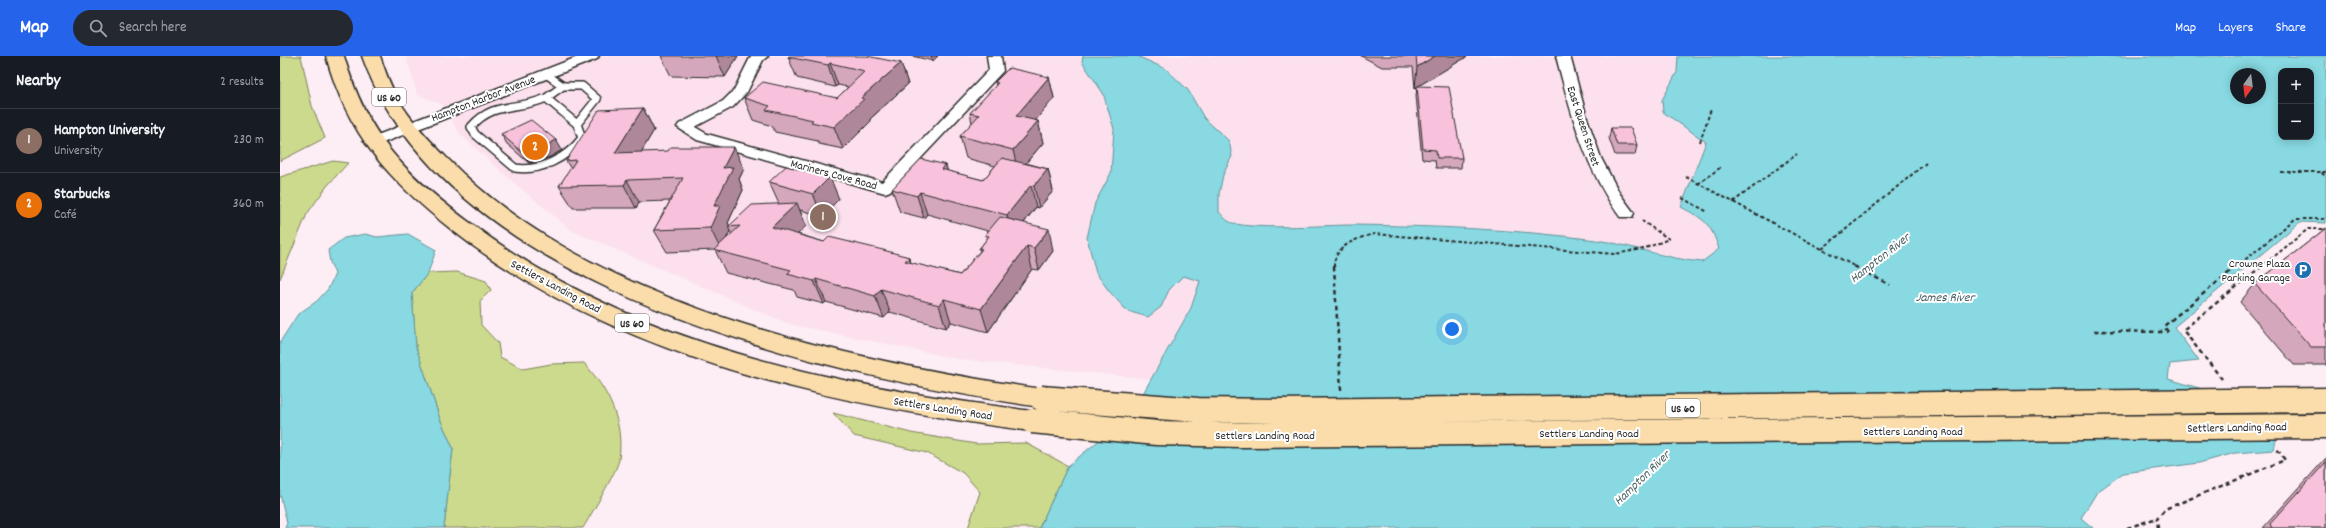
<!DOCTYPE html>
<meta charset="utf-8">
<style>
body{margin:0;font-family:Dekko,sans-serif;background:#242831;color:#f1f3f6}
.controls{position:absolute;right:12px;top:12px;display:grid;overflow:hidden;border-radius:8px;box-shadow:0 2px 10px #0003}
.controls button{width:36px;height:36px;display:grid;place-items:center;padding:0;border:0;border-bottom:1px solid #363941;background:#171b24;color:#f1f3f6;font:20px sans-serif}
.compass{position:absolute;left:1950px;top:12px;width:36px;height:36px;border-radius:50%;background:#171b24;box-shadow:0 2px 10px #0003;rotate:194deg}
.you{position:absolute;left:1172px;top:273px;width:14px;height:14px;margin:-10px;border:3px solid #fff;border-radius:50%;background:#1a73e8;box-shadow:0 0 0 6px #1a73e833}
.badge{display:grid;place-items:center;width:26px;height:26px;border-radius:50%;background:#2563eb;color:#fff;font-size:13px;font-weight:700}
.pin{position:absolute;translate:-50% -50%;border:2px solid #fff;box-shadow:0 1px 4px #0006}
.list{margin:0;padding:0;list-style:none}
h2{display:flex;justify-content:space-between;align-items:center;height:52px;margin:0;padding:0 16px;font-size:17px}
h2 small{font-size:13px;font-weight:400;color:#9ea1a6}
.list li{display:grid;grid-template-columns:26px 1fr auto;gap:12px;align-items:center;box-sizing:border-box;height:64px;padding:0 16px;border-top:1px solid #363941}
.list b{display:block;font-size:15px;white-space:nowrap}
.list p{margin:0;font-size:13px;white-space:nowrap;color:#9ea1a6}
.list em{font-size:13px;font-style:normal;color:#9ea1a6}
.icon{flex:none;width:22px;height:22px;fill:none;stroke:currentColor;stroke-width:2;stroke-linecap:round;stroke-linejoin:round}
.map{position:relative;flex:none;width:2046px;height:472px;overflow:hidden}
header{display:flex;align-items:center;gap:24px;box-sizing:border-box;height:56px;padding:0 20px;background:#2563eb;color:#fff}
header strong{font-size:19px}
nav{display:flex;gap:22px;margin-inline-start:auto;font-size:14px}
.search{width:280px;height:36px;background:#242831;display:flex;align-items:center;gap:10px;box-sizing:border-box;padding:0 14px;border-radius:22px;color:#9ea1a6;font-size:15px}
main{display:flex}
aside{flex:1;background:#171b24}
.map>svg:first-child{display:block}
.built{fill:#fce0ed}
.green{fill:#ccda8d;stroke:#7c825c}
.water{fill:#88d9e2;stroke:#639399;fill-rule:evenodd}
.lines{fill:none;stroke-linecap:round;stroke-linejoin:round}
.lane-casing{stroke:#2b2b2b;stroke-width:10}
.street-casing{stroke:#2b2b2b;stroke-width:3}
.primary-casing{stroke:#2b2b2b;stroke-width:3}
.path-far1{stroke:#2b2b2b;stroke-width:2;stroke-dasharray:3.5 2.5;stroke-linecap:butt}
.path{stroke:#2b2b2b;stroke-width:2.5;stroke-dasharray:4.5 3.5;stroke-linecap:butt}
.lane{stroke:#fff;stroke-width:7}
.street{fill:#fff;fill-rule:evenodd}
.primary{fill:#faddab;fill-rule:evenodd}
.primary-bridge-casing{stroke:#2b2b2b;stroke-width:27;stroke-linecap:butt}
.primary-bridge{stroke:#faddab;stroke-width:24}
.wall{fill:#d5a7bd;stroke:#2b2b2b;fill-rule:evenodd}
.shaded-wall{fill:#ae889a;stroke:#2b2b2b}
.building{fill:#f8c2dc;stroke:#2b2b2b}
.labels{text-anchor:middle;stroke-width:4;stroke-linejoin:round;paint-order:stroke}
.shield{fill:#fff;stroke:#6b6b6b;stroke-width:1}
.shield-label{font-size:11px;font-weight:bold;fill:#2b2b2b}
.street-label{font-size:12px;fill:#2b2b2b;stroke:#fff}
.poi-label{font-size:12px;fill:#2b2b2b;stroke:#fff;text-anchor:end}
.water-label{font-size:13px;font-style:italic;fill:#475f62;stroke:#fff}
</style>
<header>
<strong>Map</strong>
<div class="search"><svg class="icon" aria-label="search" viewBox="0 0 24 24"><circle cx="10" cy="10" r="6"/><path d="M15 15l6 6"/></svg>Search here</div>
<nav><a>Map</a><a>Layers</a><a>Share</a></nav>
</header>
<main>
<aside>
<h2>Nearby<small>2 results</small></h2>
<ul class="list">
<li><span class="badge" style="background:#8d6e63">1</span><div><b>Hampton University</b><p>University</p></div><em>230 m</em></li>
<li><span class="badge" style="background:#e8710a">2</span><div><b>Starbucks</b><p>Café</p></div><em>360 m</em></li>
</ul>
</aside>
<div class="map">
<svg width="2046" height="472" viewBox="0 0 2046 472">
<rect width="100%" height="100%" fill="#fdedf4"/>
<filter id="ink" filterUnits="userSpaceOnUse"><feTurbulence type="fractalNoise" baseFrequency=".025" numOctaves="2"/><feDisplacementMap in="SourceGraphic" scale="8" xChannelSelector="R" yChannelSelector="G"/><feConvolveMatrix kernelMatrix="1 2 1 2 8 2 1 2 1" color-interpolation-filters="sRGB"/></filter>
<g filter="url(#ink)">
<path class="built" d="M126,0h677l-1,6 21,31 11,36 -3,44 -16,30 66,104 8,-17 14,-14 17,5 -9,27 -40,71 -192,-20 -170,-35 -218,-94 -66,-55 -45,-41 -17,-29 -26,-11z
M856,0h542l-1,16 -8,14 -6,26 43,30 -25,65 22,12 10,10 6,20 -16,13 -27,-3 -16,-6 -63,-13 -105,-11 -94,-4 -142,2 -28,-6 -9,-9v-18l4,-19 9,-19 -3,-15 -25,-23 -16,-28 -22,-21z"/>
<path class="green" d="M0,0h21l11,50 13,32 -45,23z
M53,105l15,2 -21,23 -20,28 -27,65v-102z
M177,216l29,9 5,9 -11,11 1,24 17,18 2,14 23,12 28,-5 33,-1c25,28 40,58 35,97 -2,11 -29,56 -36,68h-139l9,-80 -13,-29 -24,-72 -4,-54 16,-20z
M553,357l78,20 65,11 50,-1 42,23 -29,62h-71l12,-36 -17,-19 -36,-20 -73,-17z"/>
<path class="water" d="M803,0h54l29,13 22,21 16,28 25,23 3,15 -9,19 -4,19v18c3,3 6,7 9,9 15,10 100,4 123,4 82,1 164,4 245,15 36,5 70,19 106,22l17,-13c-9,-27 -14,-29 -38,-42l25,-65 -43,-30 -1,-12 15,-28 1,-16h648v167l-26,-1 -126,105 25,34 -29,3 -2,15 45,13 44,26 20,17 -3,15 -39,3 -36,10 -76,10 -26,19 -16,26 12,10h-1054l29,-62 64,-53 59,-105 9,-27 -17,-5 -14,14 -8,17 -13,10 -21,-6 -18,-20 -13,-18 -9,-35 8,-35 16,-30 3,-44 -11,-36 -21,-31zM2001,15h30v66h-30zM1956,18h24v24h-24z
M85,178l12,3 31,-3 28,16 -8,23 -16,20 4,54 24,72 13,29 -9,80h-159l2,-5 -7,-29v-152l18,-28 19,-13 11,-12 7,-15 -5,-12 -2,-12 16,-12z"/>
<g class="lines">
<defs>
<path id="lane" d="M266,18l17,12 -17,12
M283,30h19l15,13 -20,25
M266,42l31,26 5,14c-15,20 -42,34 -67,30l-40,-34 -4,-7c23,-27 47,-16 75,-29z"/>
<path id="street" d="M300,0h19l-2,3 -217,85 -5,1 -7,-4 2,-3z
M471,0h17l-5,4 -16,32 -14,15 -38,20 12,7 175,48 107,-112 -2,-14h14l2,15 -113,120 -5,2 -188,-53 -20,-13 2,-3 44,-23 11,-11z
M1276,0h14l17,62 14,40 19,36 14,19 -2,4h-12c-35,-49 -49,-103 -64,-161z"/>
<path id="primary" d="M46,0h18c23,80 60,117 125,166 161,123 366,164 563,189l9,3 3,7 -3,7 -9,3c-202,-27 -416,-72 -580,-201 -63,-50 -104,-94 -126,-174z
M82,0h18c5,15 10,29 18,43 13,22 31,41 49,59 143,147 398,202 594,231l9,2 3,7 -3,7 -9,2c-217,-32 -596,-118 -679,-351z"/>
</defs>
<use href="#lane" class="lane-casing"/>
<use href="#street" class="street-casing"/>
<use href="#primary" class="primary-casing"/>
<path class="path-far1" d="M1420,86l11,-33
M2001,116h40
M2046,116h-5l5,5
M1406,121l170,90
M1418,128l23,-17
M1402,142l26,14
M1453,146l64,-48
M1542,193l104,-86
M1054,211c-1,-21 25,-30 41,-33l240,20 28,-5 26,-10 -27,-18
M1956,211l59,-48h31
M1981,211l47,-38h18"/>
<path class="path" d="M1054,210l7,124
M1574,210l36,19
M1814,275l73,1
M1888,276l-4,-6 73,-60
M1942,323l-39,-49 79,-64
M1847,472l30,-10
M1878,472l-1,-10 8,-9 120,-49 -8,-11"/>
<use href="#lane" class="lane"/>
<use href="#street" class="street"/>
<use href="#primary" class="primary"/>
<defs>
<path id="primary-bridge" d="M761,342l157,12 81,1 1047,-11
M752,365l125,12 84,2 1085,-9"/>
</defs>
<use href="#primary-bridge" class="primary-bridge-casing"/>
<use href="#primary-bridge" class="primary-bridge"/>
</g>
<path class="wall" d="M381,0h77l-13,21 -54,-1z
M632,0h26l-5,5z
M1081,0h107l-50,30 44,72 -1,10h-25l-1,-8 -13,-1 -6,-63 1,-9 -2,1 -2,-21h-31z
M508,1l113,6 7,21 -38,35 1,2 -28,28 -24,-5 -1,-3 -43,-9 -3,-6 -19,-6 -9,-22h93l11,-11 -10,-2 -3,2 -38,-9z
M769,21l5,21 -19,22 3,1 5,22 -17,20 22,6 5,22 -14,17 -3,-1 -12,16 29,28 -14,19 -7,-1 -44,63 -37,-10 -5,6 -56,-16 -6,6 -58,-16 -2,2 -27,-7 -3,-7 -68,-17 -11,-23 -48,2 -13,-22 16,-29 -31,1 -3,6h-63l-14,-22 12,-17 -5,-8 77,-53 11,22 -13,22 103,17 -5,10 4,11 -15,33 2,3 49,-22 -10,-22 70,17 -17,17 -22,-6 6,16 -8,8 26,8 85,15 2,6 49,12 20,-24 -1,-2 7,-9 -1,-5 3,-4 -61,-17 -3,4 -24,-6 -8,-23 54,-24 1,6 36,9 12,-14 -29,-8 -6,-22 12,-13 -2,-10 26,-27 -1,-4zM450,175l2,3 -6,5z
M1331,72l26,17 -2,10h-20l-6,-17z
M221,78l61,16 -12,7 -21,6 -22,-19z
M2046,172v137h-32l-54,-63 15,-18z
M2046,402v70h-63z"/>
<path class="shaded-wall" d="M436,0h22l-13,21z
M651,0h7l-5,5z
M1155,0h33l-53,32 2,-21z
M550,7l8,22 -3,2 -7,-22z
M621,7l7,21 -38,35 1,2 -28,28 -9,-22 27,-29z
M769,21l5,21 -33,40 -5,-22z
M363,52l11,22 -26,45 -13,-22z
M758,65l5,22 -25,29 -5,-22z
M276,84l6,10 -12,7 -21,6 -6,-10z
M454,91l10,22 -5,10 4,11 -15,33 2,4h-2l2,4 -9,19 -11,-22 13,-60z
M666,109l6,22 -11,-18z
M768,113l5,22 -14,17 -5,-22z
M550,121l9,22 -17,17 -9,-22z
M347,124l12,22 -3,6 -12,-23z
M751,129l5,22 -24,31 -5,-23z
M640,136l7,22 -3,4 -7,-22z
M517,147l9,23 -24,24 -10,-23z
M769,173l4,22 -14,19 -5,-22z
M747,190l5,23 -44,63 -7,-23z
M629,201l8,23 -12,-19z
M536,223l10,23 -2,2 -10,-23z
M601,233l9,23 -6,6 -9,-22z
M664,243l7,23 -5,6 -7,-23z"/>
<path class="building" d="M509,0h78l34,7 -40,35 3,1 -30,28 -23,-5 2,-2 -47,-10 4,-4 -26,-8 19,-16 74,16 28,-27 -35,-8 -2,2 -40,-8z
M1136,0h19l-18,11z
M729,12l40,9 -33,39 22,5 -25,29 -53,-14 19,-21 -9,-2 28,-30 -3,-1z
M1137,30l32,1 13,71h-25l-1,-8 -13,-1z
M363,52l-28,45 53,-2 3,-4h63l-11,21 10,-1 -19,39h6l-10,22 -56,2 29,-52 -56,2 -3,5 -65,1 17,-26 -10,1 33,-51z
M251,64l25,20 -12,7 -21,6 -22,-19z
M1331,72h20l6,17h-20z
M722,102l46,11 -14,17 -3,-1 -24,30 -87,-23 -3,4 -25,-7 29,-30 25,6 -5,4 42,11z
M506,110l44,11 -17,17 -44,-12z
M517,147l-25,24 52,15 5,-5 54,13 26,7 -4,4 55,14 22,-26h-3l10,-13 -4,-1 15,-18 49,12 -15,19 -7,-2 -46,63 -37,-10 -5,6 -58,-16 -6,7 -59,-17 -2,2 -27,-7 4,-4 -77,-20 26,-24 -12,1 24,-22z
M2046,172v119h-15l-56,-63z
M2046,406v66h-54l-2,-4z"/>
</g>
<defs>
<symbol id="parking-disc" viewBox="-11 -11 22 22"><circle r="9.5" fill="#1f6fb2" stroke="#fff"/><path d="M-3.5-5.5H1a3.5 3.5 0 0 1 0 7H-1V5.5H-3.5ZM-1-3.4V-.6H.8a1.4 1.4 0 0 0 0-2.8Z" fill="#fff"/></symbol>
</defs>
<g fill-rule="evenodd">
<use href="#parking-disc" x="2013" y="204" width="20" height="20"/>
</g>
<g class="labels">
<g class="shield">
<rect x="92" y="32" width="34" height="18" rx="3"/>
<rect x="335" y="258" width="34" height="18" rx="3"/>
<rect x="1386" y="343" width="34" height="18" rx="3"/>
</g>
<g class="shield-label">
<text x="109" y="45">US 60</text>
<text x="352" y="271">US 60</text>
<text x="1403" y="356">US 60</text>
</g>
<g class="street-label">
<text transform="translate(203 42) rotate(-21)" y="4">Hampton Harbor Avenue</text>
<text transform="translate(1304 70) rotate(72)" y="4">East Queen Street</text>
<text transform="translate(554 118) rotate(15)" y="4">Mariners Cove Road</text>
<text transform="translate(276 230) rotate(28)" y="4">Settlers Landing Road</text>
<text transform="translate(663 352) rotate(9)" y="4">Settlers Landing Road</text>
<text transform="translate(1957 371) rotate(-1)" y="4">Settlers Landing Road</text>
<text x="1633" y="379">Settlers Landing Road</text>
<text x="1309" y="381">Settlers Landing Road</text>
<text x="985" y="383">Settlers Landing Road</text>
</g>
<g class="poi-label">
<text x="2010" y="211">Crowne Plaza<tspan x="2010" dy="14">Parking Garage</tspan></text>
</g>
<g class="water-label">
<text transform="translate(1599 201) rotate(-38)" y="5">Hampton River</text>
<text x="1665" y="245">James River</text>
<text transform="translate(1361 421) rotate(-44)" y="5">Hampton River</text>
</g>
</g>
</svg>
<div class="controls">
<button>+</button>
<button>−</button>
</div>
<svg class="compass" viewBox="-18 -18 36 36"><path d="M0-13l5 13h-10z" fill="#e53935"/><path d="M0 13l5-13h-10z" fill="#9ea1a6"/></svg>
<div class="you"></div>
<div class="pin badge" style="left:543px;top:161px;background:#8d6e63">1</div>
<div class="pin badge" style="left:255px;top:91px;background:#e8710a">2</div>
</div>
</main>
